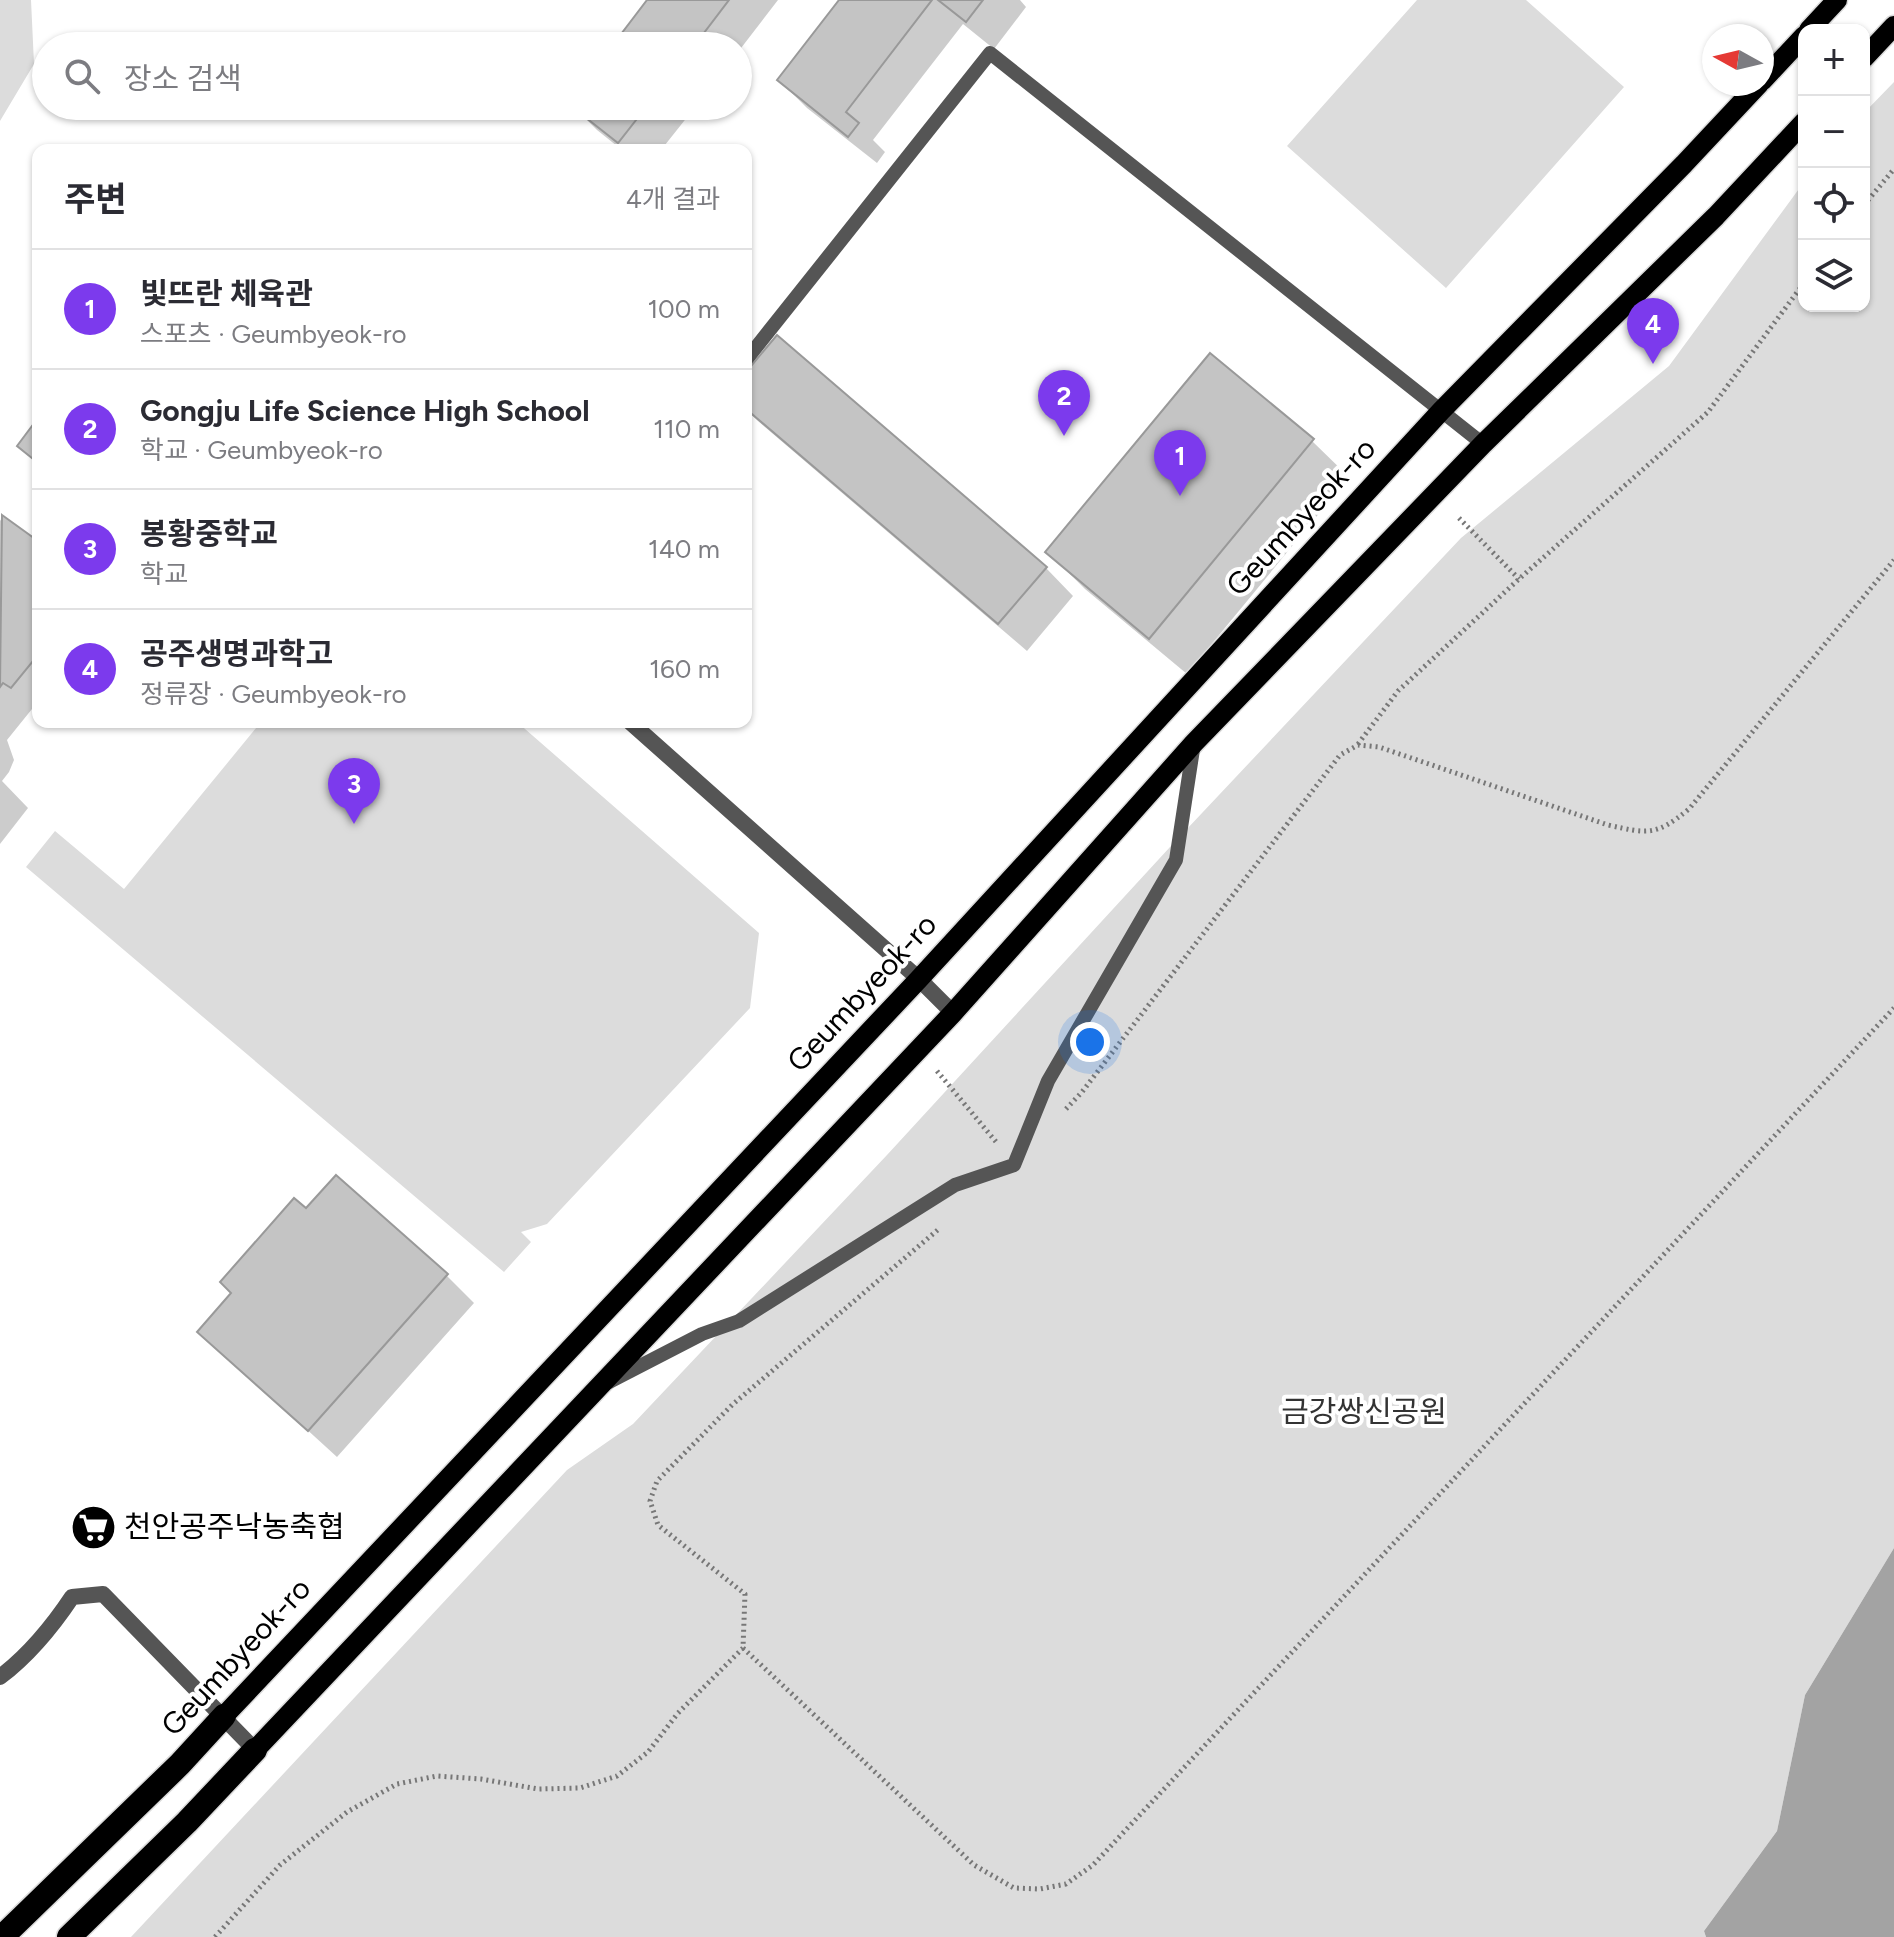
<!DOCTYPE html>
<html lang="ko">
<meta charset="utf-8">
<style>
body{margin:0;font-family:Figtree,"Noto Sans KR",sans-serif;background:#f2f2f3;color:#2b2b33}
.controls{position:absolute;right:24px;top:24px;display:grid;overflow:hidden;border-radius:16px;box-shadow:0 2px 6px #0004}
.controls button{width:72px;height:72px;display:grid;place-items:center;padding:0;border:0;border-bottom:2px solid #e1e1e2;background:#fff;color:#2b2b33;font:40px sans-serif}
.compass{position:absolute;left:1702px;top:24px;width:72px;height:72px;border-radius:50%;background:#fff;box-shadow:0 2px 6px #0004;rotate:278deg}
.you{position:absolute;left:1090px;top:1042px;width:28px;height:28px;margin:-20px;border:6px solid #fff;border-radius:50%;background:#1a73e8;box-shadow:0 0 0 12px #1a73e833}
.badge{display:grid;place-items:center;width:52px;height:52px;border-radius:50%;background:#7c3aed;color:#fff;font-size:26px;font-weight:700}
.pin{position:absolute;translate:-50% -66px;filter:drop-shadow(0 2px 4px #0008)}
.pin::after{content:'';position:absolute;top:42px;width:28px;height:24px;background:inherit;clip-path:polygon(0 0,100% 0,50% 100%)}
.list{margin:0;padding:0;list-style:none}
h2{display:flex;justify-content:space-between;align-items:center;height:104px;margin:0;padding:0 32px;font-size:34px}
h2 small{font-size:26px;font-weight:400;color:#7c7c81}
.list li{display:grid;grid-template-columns:52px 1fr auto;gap:24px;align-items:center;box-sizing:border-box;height:120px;padding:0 32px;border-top:2px solid #e1e1e2}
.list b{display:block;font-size:30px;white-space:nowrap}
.list p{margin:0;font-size:26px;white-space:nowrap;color:#7c7c81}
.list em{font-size:26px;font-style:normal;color:#7c7c81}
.icon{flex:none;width:44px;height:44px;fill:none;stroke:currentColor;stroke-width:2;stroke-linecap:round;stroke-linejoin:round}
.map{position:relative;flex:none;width:1894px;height:1937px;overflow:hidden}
.search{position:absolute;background:#fff;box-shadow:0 2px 6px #0004;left:32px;top:32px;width:720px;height:88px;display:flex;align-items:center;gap:20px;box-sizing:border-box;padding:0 28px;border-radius:44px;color:#7c7c81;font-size:30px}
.panel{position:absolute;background:#fff;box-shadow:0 2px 6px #0004;left:32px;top:144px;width:720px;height:584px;border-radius:16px}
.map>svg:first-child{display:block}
.green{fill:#dcdcdc}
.water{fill:#a3a3a3}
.shadow{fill:#0003}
.building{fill:#c4c4c4;stroke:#999;stroke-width:2}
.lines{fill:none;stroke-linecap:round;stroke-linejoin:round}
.primary-casing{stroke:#dbdbdb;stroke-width:23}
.highway-casing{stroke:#dbdbdb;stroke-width:27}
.path{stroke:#777;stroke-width:5;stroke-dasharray:2 4;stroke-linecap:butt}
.lane{stroke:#555;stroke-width:14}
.street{stroke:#555;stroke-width:16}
.primary{stroke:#000;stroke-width:20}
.highway{stroke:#000;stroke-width:24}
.labels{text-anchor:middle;stroke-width:8;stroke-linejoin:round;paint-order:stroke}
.street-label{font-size:30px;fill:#000;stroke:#fff}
.park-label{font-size:30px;fill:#333;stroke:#fff}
.poi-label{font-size:30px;fill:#000;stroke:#fff;text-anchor:start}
</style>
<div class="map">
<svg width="1894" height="1937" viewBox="0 0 1894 1937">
<rect width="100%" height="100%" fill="#fff"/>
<path class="green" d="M0,0h31l3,64 -34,57z
M1417,0h109l98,87 -178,201 -159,-142z
M1894,82v1466l-89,147 -28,136 -73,100 2,6h-1575l436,-467 66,-46 254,-269 283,-308 291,-309 208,-172 135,-184v124h60v-193z
M261,722h256l242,211 -9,75 -203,216 -26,8 10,10 -27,30 -478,-405 29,-36 69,58z"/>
<path class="water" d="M1894,1548v389h-188l-2,-6 73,-100 28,-136z"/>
<path class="shadow" d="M650,0h128l-40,52v-6h-124z
M841,0h179l6,7 -32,42 -31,-25 -90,116 12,12 -8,11 -70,-55 -28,-28z
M573,106h123l-35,44h-39l-25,-20z
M746,375l300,193 27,28 -46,55 -269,-230 -12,-12z
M1312,441l37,36 -162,197 -102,-85 -37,-37z
M2,518l36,26v169l-6,-4 -25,31 7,20 -5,12 -7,9 26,27 -28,36v-323z
M306,1211l141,65 27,27 -137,154 -137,-125z"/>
<path class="building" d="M647,0h82l-35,46h-82z
M839,0h93l-86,112 13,11 -11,14 -71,-57z
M938,0h45l-17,22z
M571,106h76l-29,37z
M777,335l270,232 -49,57 -252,-215v-37z
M1210,353l104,86 -165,200 -104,-87z
M38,418v45l-21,-17z
M2,515l36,26v114l-27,33 -8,-5 -3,4z
M336,1175l112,99 -140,157 -111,-99 34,-39 -11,-11 74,-84 12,10z"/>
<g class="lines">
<defs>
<path id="primary" d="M1809,30l28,-30
M1864,58l30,-32
M1762,81l42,-45
M224,1716l695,-737 522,-568 243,-247 75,-80
M255,1750l698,-737 241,-270 289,-299 233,-228 88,-94"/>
<path id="highway" d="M2,1937l178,-173 44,-48
M69,1937l118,-115 68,-72"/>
</defs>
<use href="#primary" class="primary-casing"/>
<use href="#highway" class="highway-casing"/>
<path class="path" d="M1864,205l30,-36
M1459,518l60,61
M1358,744l40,-53 121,-112 189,-167 96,-129
M937,1071l60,72
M1066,1109l16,-17 258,-337 18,-10 21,2 229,78c40,9 48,11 81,-16l205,-249
M743,1648l231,217 40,23 26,1 26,-5 27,-19 801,-857
M215,1937l65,-72 67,-53 50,-28 40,-8 44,3 57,10 42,-1 37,-12 31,-24 30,-39 65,-65 2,-54 -87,-69 -8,-24 7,-20 75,-76 208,-177"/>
<path class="lane" d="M746,360l244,-307 493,391
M609,1382l93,-48 37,-13 216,-136 59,-20 34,-84 128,-221 18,-117"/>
<path class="street" d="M630,722l289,257 34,34
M0,1677c29,-22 52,-50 72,-80l31,-3 152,156"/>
<use href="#primary" class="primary"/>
<use href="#highway" class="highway"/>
</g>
<defs>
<symbol id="supermarket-disc" viewBox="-11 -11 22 22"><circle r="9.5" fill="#000" stroke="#fff"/><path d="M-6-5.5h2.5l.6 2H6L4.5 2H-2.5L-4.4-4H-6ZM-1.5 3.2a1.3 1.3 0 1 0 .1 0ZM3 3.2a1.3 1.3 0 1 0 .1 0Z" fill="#fff"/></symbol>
</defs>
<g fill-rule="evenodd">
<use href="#supermarket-disc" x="68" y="1502" width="51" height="51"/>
</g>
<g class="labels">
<g class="street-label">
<text transform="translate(1301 517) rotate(-47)" y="10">Geumbyeok-ro</text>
<text transform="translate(862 993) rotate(-47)" y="10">Geumbyeok-ro</text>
<text transform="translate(236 1657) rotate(-47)" y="10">Geumbyeok-ro</text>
</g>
<g class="park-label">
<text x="1364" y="1422">금강쌍신공원</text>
</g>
<g class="poi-label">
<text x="124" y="1537">천안공주낙농축협</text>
</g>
</g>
</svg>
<div class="controls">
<button>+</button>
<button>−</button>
<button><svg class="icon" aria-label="locate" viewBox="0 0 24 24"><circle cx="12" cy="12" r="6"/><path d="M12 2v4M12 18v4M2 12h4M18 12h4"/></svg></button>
<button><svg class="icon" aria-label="layers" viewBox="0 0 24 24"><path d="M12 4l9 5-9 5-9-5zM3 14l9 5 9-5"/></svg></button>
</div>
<svg class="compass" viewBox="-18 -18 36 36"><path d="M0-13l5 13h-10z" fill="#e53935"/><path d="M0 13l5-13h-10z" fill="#7c7c81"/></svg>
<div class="you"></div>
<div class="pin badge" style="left:1180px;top:496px">1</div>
<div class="pin badge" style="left:1064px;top:436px">2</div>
<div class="pin badge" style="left:354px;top:824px">3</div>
<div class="pin badge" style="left:1653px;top:364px">4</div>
<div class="search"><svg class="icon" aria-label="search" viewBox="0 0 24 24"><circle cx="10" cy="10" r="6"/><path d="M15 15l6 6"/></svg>장소 검색</div>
<section class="panel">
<h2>주변<small>4개 결과</small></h2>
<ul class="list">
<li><span class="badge">1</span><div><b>빛뜨란 체육관</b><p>스포츠 · Geumbyeok-ro</p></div><em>100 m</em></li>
<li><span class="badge">2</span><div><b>Gongju Life Science High School</b><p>학교 · Geumbyeok-ro</p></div><em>110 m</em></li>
<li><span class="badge">3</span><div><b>봉황중학교</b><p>학교</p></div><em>140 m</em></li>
<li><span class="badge">4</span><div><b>공주생명과학고</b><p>정류장 · Geumbyeok-ro</p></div><em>160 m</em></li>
</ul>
</section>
</div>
